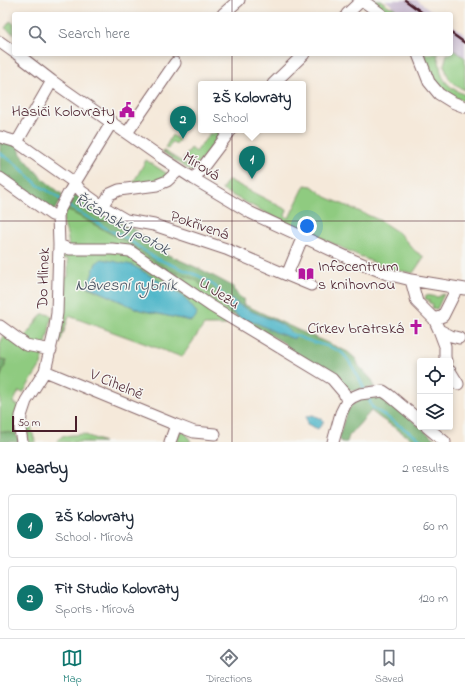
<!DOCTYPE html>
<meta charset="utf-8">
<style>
body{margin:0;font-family:"Indie Flower",sans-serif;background:#f2f2f3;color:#1f2937}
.controls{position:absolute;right:12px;bottom:12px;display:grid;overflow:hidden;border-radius:4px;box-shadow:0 2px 6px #0003}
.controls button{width:36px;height:36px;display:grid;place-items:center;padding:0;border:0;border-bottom:1px solid #e0e1e3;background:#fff;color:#1f2937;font:20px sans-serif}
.scale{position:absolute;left:12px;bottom:10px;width:65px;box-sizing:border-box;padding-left:4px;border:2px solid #4a1f2b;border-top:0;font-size:11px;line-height:14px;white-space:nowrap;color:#4a1f2b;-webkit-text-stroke:3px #f6f6f2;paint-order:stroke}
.you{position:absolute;left:307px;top:226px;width:14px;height:14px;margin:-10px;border:3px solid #fff;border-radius:50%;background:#1a73e8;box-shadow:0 0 0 6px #1a73e833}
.badge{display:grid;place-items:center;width:26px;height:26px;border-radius:50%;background:#0f766e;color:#fff;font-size:13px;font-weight:700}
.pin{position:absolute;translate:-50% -33px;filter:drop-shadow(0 1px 2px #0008)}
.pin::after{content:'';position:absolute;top:21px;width:14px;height:12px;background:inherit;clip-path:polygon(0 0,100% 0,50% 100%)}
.popup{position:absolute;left:198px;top:81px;width:108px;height:52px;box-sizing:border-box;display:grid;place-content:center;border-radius:4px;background:#fff;filter:drop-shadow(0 1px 3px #0005);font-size:13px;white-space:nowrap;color:#747a83}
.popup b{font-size:15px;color:#1f2937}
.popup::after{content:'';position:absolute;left:50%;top:100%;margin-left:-8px;border:8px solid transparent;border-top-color:#fff}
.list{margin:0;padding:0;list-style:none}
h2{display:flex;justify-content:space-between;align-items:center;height:52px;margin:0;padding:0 16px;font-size:17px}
h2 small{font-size:13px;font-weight:400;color:#747a83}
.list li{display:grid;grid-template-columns:26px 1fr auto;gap:12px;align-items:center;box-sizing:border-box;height:64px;margin:0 8px 8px;padding:0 8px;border:1px solid #e0e1e3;border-radius:4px}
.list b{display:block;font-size:15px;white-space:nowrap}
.list p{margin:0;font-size:13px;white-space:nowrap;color:#747a83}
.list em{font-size:13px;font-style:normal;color:#747a83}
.icon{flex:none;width:22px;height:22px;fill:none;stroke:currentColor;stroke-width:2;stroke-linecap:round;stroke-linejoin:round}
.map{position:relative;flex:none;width:465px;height:442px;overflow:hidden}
.search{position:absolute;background:#fff;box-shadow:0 2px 6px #0003;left:12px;right:12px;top:12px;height:44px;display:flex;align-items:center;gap:10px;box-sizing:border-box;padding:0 14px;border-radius:4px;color:#747a83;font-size:15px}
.sheet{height:196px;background:#fff}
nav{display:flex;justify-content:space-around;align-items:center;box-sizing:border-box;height:56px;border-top:1px solid #e0e1e3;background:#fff;font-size:11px;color:#747a83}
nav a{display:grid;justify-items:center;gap:2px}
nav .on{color:#0f766e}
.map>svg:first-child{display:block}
.industrial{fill:#ccbed3}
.green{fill:#8fcb80;stroke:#6c7556;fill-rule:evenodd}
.forest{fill:#73af6e;stroke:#5e674c}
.water{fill:#4ab4c7;stroke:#4a6a79}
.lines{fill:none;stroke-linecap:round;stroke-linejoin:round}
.stream{stroke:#4ab4c7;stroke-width:2.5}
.minor-casing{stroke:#866668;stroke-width:13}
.minor{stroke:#fff;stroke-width:11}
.rail{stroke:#4a1f2b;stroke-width:2.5}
.grid{fill:none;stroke:#4a1f2b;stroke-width:1;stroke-opacity:0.55}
.labels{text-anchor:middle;stroke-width:3;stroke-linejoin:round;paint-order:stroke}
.poi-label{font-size:16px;fill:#4a1f2b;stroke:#f6f6f2;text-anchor:end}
.street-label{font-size:16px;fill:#4a1f2b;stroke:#f6f6f2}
.water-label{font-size:17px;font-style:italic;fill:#4a5362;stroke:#f6f6f2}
</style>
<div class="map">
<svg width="465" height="442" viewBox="0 0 465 442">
<rect width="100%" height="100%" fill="#f6f6f2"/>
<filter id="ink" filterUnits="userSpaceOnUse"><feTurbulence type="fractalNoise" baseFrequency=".025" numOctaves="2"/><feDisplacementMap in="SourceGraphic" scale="8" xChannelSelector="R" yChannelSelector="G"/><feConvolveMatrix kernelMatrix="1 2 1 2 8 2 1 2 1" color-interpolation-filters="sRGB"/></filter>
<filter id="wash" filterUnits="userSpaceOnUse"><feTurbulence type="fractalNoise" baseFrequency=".012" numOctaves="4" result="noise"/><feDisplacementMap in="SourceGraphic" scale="16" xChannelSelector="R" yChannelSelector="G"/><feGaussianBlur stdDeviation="0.9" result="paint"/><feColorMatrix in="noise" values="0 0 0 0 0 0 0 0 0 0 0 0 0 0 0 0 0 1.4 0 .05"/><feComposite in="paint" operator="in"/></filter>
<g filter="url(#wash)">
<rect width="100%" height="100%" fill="#f5e9da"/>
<path class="industrial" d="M385,0h32l19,14h-33z
M451,24l14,10v24l-14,-10z"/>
<path class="green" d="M372,0h8l10,7h3l8,7h-12z
M10,21l4,3v10l-9,-6z
M451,48l14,10v32l-9,-4 -7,-7 -5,-14 3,-11h4z
M424,54h15l-2,2c3,6 3,11 4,17 4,12 14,17 24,22v7l-18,-8 -13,-12z
M216,130h7l-27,37 -13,-8 8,-11 5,4 14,-19 3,2z
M172,135l7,5 -3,4 -4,-2 -4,7 -3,-1z
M164,151l31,19 -3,2 -30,-20z
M146,160l23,15 -1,2 -36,8z
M229,180l58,30 -2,6 4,2 16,-33 7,1 14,11 53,23 20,13 16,18 9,6 -11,16 -24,-4 -21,-9 -45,-21 -36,-15 -65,-34 3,-6z
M66,209l62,34 40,27 28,10 36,34 -6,11h-22l-22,32 -113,-41 -9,27 -3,-1 5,-64 6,-1v-18h-6l1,-4 5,-2c0,-4 1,-9 0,-13 -1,-12 -9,-18 -2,-31zM96,263l36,2 36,21 23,35 -51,-11 -14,-6 -38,-17z
M444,294l-7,15 -5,-1 1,-4 -4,-1v-3l-4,-1 1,-4 12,2 3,-2z
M42,314h5l5,2 -8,38 -3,11 -18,28 -4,-2 -6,12 7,3 -4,28 -16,-3v-53l7,-18 -7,-1v-15l4,-9 20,3z
M30,423l4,15 2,4h-8l-2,-18z
M180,431l6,2 5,9h-15z
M83,434l21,8h-47l5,-6z"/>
<path class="forest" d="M0,137l17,5 4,12 12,14 10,11 20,16 -11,20 -52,-37z
M81,191l66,48 7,8 12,7 36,16 32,17 -1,2 6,7 5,4 -1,4 55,26 39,17 11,5 8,7 3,7 13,14 2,7 -20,4 -7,-2 -59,-39 -2,-6 -16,-9h-7l-31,-21 -36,-34 -28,-10 -40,-27 -62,-34 7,-12z
M0,359l7,1 -7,18z
M377,395l9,3 52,44h-22l-36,-24 -9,-7 -22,25 -2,6h-5l-3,-3c4,-14 6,-35 22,-40 5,-2 11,-2 16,-4z
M0,431l16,3 4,8h-20z"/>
<path class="water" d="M102,259l30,6 36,21 16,11 13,16c-1,4 -2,6 -6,8l-51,-11 -14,-6 -38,-18 8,-23z
M231,299c14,11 30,16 46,23 7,3 13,10 18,14l-1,3 -19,-7 -16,-8 -6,-2 -10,-2 -13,-10 -4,-6z
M313,415l10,5v3l-5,6 -11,-5 -1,-7 1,-1z"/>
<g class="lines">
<path class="stream" d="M0,153l17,12 21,20 17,10 6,5
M67,205l3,2 43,25 10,4 32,22 44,18 16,10 15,17
M289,333c6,2 12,5 18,7 11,5 25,5 35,13 7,5 19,29 23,37
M368,397l4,10 52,35"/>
</g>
</g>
<g filter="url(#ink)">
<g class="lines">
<defs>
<path id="minor" d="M362,0l19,14
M223,14l16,-14
M347,14l15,-14
M0,42l14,10
M17,54l35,27 107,75 35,23 57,34 102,47 34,14 24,6 54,9
M418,54l11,28 10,12 13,8 13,5
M273,84l31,-30
M127,133l48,-70
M0,137l17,5 58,41 6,8 21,15 24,14 28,5 72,24 61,26
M17,142l35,-61
M0,178l52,37 6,1
M194,179l37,-49
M102,206l8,-12 9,-4 38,-5 10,-4 12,-11
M303,236l-16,39 24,10
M59,245l10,4h43l18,2 37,25 44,30 121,73 12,14 3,8
M411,280l6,22 17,17 5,11 6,16v11l1,4
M434,319l9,-3 11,-22 2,-6
M0,326l26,19 25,5
M439,330l12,6 8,2
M45,371l131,54 -6,17
M450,371l8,13
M176,425l18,7 21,2
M427,427l18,15
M22,442l-2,-13 1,-13 5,-15 19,-30 9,-38 3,-20 2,-68 -1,-29 2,-7 8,-15 44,-72
M333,442l8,-29 6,-12 6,-4 7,-3 23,-3 6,4 31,26"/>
</defs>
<use href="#minor" class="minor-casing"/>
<use href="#minor" class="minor"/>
<path class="rail" d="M405,0l19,14
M451,33l14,10"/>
</g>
</g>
<path class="grid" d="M232,0v14M232,54v388M0,221h465"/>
<defs>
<symbol id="civic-bare" viewBox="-9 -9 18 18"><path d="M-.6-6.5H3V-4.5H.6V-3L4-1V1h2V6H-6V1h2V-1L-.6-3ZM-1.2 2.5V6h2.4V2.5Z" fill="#b5179e" stroke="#f6f6f2" stroke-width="2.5" paint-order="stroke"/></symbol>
<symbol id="library-bare" viewBox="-9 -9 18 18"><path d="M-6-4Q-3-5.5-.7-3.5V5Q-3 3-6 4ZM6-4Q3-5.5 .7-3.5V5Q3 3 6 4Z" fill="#b5179e" stroke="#f6f6f2" stroke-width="2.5" paint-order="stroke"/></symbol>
<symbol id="church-bare" viewBox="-9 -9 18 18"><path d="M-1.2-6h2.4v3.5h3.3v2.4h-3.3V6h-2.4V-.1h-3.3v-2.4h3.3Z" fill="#b5179e" stroke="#f6f6f2" stroke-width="2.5" paint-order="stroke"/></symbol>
</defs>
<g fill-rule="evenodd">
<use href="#civic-bare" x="116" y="99" width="22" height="22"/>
<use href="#library-bare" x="295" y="263" width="22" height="22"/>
<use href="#church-bare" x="405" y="316" width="22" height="22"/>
</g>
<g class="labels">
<g class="poi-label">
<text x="115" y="116">Hasiči Kolovraty</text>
<text x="318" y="271" text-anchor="start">Infocentrum<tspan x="318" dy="18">s knihovnou</tspan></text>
<text x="404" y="333">Církev bratrská</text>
</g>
<g class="street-label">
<text transform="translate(202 165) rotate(32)" y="6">Mírová</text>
<text transform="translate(200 224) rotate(19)" y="6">Pokřivená</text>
<text transform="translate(42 278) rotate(-88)" y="6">Do Hlinek</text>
<text transform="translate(220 292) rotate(33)" y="6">U Jezu</text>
<text transform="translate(117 383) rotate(23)" y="6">V Cihelně</text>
</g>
<g class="water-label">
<text transform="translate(123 223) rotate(30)" y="6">Říčanský potok</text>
<text x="126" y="290">Návesní rybník</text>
</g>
</g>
</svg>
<div class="controls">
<button><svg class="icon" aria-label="locate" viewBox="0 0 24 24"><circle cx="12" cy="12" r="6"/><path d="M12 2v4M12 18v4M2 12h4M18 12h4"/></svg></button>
<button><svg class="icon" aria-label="layers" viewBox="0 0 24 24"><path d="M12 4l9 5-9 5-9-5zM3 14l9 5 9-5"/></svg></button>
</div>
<div class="scale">50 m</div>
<div class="you"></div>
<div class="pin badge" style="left:252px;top:179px">1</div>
<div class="popup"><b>ZŠ Kolovraty</b>School</div>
<div class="pin badge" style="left:183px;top:139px">2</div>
<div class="search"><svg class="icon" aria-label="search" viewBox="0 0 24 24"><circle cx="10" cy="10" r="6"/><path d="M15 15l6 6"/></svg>Search here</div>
</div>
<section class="sheet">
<h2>Nearby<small>2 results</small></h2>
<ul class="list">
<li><span class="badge">1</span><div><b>ZŠ Kolovraty</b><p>School · Mírová</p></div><em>60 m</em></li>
<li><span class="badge">2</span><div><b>Fit Studio Kolovraty</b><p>Sports · Mírová</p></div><em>120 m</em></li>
</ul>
</section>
<nav>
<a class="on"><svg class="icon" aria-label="map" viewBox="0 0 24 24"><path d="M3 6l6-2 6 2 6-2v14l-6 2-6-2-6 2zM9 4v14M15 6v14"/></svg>Map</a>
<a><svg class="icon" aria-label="directions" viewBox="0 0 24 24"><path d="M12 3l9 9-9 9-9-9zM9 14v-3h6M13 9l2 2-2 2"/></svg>Directions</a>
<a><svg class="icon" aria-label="saved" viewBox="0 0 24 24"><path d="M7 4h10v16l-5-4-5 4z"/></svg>Saved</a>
</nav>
